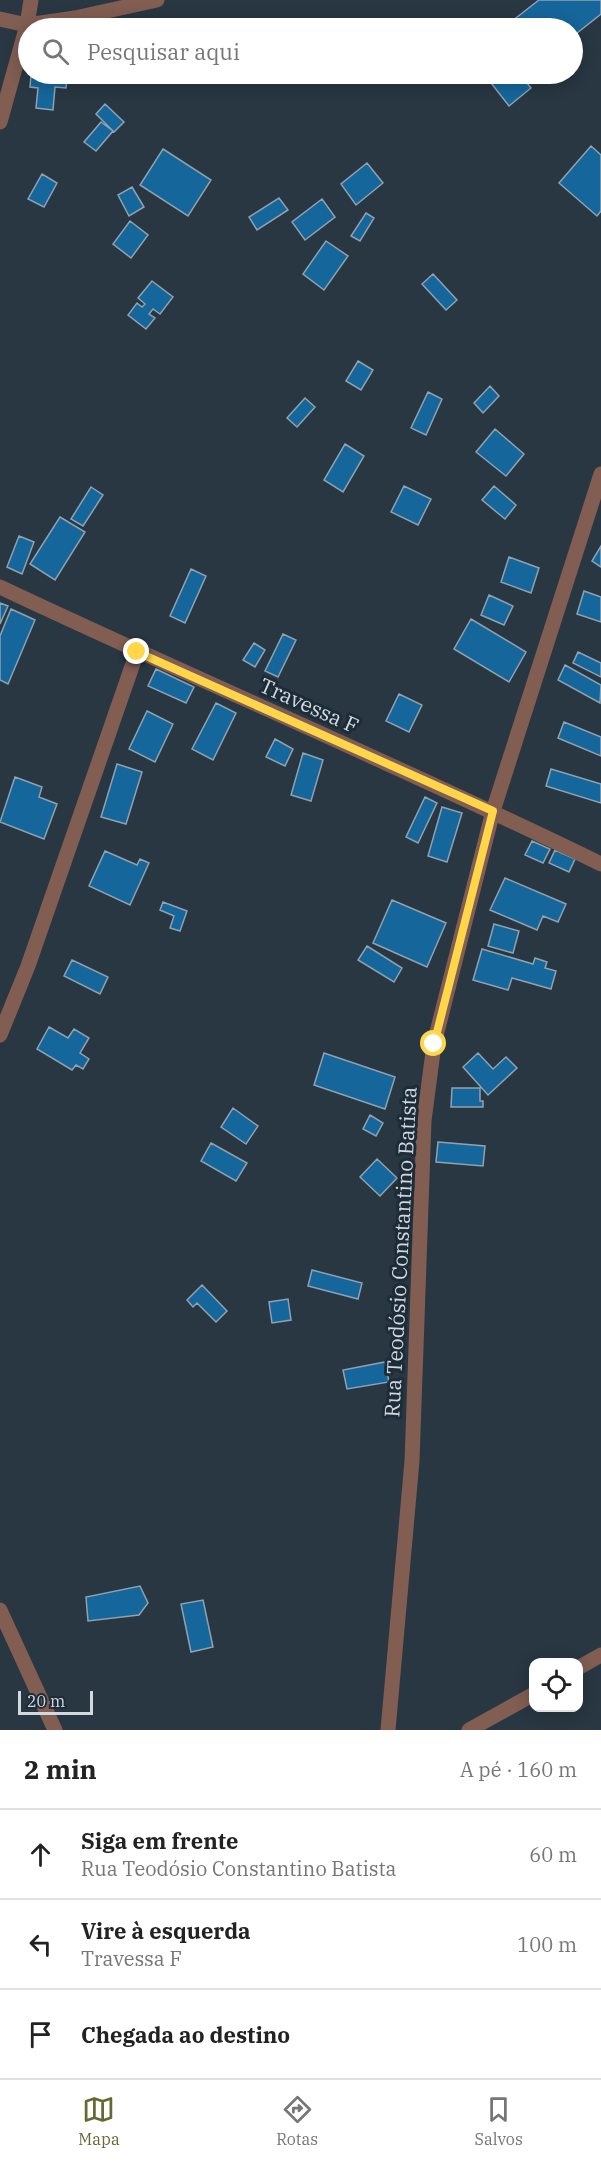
<!DOCTYPE html>
<html lang="pt">
<meta charset="utf-8">
<style>
body{margin:0;font-family:"IBM Plex Serif",serif;background:#f6f6f6;color:#222}
.controls{position:absolute;right:18px;bottom:18px;display:grid;overflow:hidden;border-radius:12px;box-shadow:0 3px 15px #0003}
.controls button{width:54px;height:54px;display:grid;place-items:center;padding:0;border:0;border-bottom:2px solid #e0e0e0;background:#fff;color:#222;font:30px sans-serif}
.scale{position:absolute;left:18px;bottom:15px;width:75px;box-sizing:border-box;padding-left:6px;border:3px solid #d0d9e0;border-top:0;font-size:16px;line-height:21px;white-space:nowrap;color:#d0d9e0;-webkit-text-stroke:4px #1e2c38;paint-order:stroke}
.stop{position:absolute;width:18px;height:18px;margin:-14px;border:4px solid #ffd54a;border-radius:50%;background:#fff}
.stop.end{background:#ffd54a;border-color:#fff;box-shadow:0 2px 6px #0008}
.list{margin:0;padding:0;list-style:none}
h2{display:flex;justify-content:space-between;align-items:center;height:78px;margin:0;padding:0 24px;font-size:26px}
h2 small{font-size:20px;font-weight:400;color:#767676}
.list li{display:grid;grid-template-columns:39px 1fr auto;gap:18px;align-items:center;box-sizing:border-box;height:90px;padding:0 24px;border-top:2px solid #e0e0e0}
.list b{display:block;font-size:22px;white-space:nowrap}
.list p{margin:0;font-size:20px;white-space:nowrap;color:#767676}
.list em{font-size:20px;font-style:normal;color:#767676}
.icon{flex:none;width:33px;height:33px;fill:none;stroke:currentColor;stroke-width:2;stroke-linecap:round;stroke-linejoin:round}
.map{position:relative;flex:none;width:601px;height:1730px;overflow:hidden}
.search{position:absolute;background:#fff;box-shadow:0 3px 15px #0003;left:18px;right:18px;top:18px;height:66px;display:flex;align-items:center;gap:15px;box-sizing:border-box;padding:0 21px;border-radius:33px;color:#767676;font-size:22px}
.sheet{height:348px;background:#fff}
nav{display:flex;justify-content:space-around;align-items:center;box-sizing:border-box;height:84px;border-top:2px solid #e0e0e0;background:#fff;font-size:16px;color:#767676}
nav a{display:grid;justify-items:center;gap:3px}
nav .on{color:#666932}
.map>svg:first-child{display:block}
.building{fill:#15669a;stroke:#90a1af;stroke-width:1.5}
.lines{fill:none;stroke-linecap:round;stroke-linejoin:round}
.minor{stroke:#815d52;stroke-width:15}
.route{stroke:#ffd54a;stroke-width:8}
.labels{text-anchor:middle;stroke-width:6;stroke-linejoin:round;paint-order:stroke}
.street-label{font-size:21px;fill:#d0d9e0;stroke:#1e2c38}
</style>
<div class="map">
<svg width="601" height="1730" viewBox="0 0 601 1730">
<rect width="100%" height="100%" fill="#283742"/>
<path class="building" d="M539,0h62v14l-29,23v-9h-69z
M46,74h11v3l10,1 -1,10 -11,-1 -2,23 -17,-2 2,-20 -8,-1 1,-12 14,1z
M484,74h42l-4,3 9,11 -22,18z
M105,104l19,18 -10,10 -18,-18z
M101,122l12,9 -17,20 -12,-9z
M591,146l10,9v56l-4,5 -38,-33z
M163,149l48,31 -23,36 -48,-31z
M367,163l16,20 -27,22 -15,-21z
M42,174l15,9 -13,24 -16,-8z
M132,187l12,20 -15,9 -11,-21z
M279,198l9,12 -31,20 -8,-13z
M322,199l13,18 -30,23 -13,-18z
M366,213l8,5 -14,23 -9,-5z
M130,221l18,14 -17,23 -18,-14z
M326,241l22,15 -24,34 -21,-16z
M433,274l24,26 -11,10 -24,-26z
M152,281l21,16 -13,17 -7,-5 -4,5 6,4 -9,11 -18,-14 9,-12 5,4 3,-3 -7,-6z
M358,361l15,9 -12,20 -15,-9z
M490,386l9,10 -16,17 -9,-10z
M428,392l14,7 -16,36 -15,-7z
M305,398l10,9 -18,20 -10,-9z
M495,429l29,25 -18,22 -30,-24z
M345,444l19,12 -21,36 -19,-12z
M404,486l27,13 -13,26 -27,-13z
M494,486l22,19 -11,14 -23,-19z
M91,487l12,8 -20,31 -12,-7z
M60,517l25,15 -30,48 -25,-16z
M19,536l15,6 -12,32 -15,-7z
M601,546v21l-9,-6z
M509,557l30,11 -8,25 -30,-11z
M191,569l15,7 -21,47 -15,-7z
M584,591l17,6v25l-24,-8z
M489,595l24,11 -9,19 -23,-10z
M0,603l8,3 -8,18z
M11,609l24,11 -27,64 -8,-4v-44z
M471,619l55,33 -17,30 -55,-33z
M283,634l13,6 -18,37 -13,-6z
M254,643l11,7 -10,17 -12,-7z
M578,652l23,11v14l-28,-14z
M565,665l36,20 -1,18 -42,-23z
M156,669l38,18 -8,16 -38,-17z
M399,694l23,11 -13,27 -23,-11z
M216,703l20,10 -23,47 -21,-11z
M147,711l26,13 -18,38 -26,-13z
M564,722l37,15v19l-43,-18z
M275,739l18,10 -8,17 -19,-9z
M303,753l20,7 -12,41 -20,-6z
M117,764l25,8 -16,52 -25,-7z
M551,769l50,15v19l-55,-17z
M15,777l27,10 -3,10 18,7 -13,35 -44,-17z
M425,797l12,6 -19,40 -12,-6z
M442,807l20,6 -15,49 -19,-6z
M532,841l18,8 -7,14 -18,-8z
M555,850l20,9 -6,13 -20,-9z
M105,851l32,14 3,-6 9,4 -19,42 -41,-19z
M505,878l61,26 -8,18 -15,-6 -6,14 -47,-20z
M392,900l54,23 -19,44 -54,-24z
M163,902l24,9 -7,20 -10,-3 4,-12 -14,-6z
M494,924l25,7 -6,22 -25,-7z
M367,946l35,22 -8,14 -36,-22z
M482,949l51,15 2,-6 12,4 -2,6 11,3 -5,18 -39,-11 -4,12 -35,-10z
M72,960l36,17 -8,17 -36,-18z
M49,1027l19,11 6,-9 15,9 -9,15 9,6 -6,10 -7,-4 -4,5 -35,-21z
M324,1053l71,24 -10,32 -71,-24z
M478,1053l15,16 13,-12 11,11 -29,27 -25,-28z
M452,1088h28v13h3v6h-32z
M233,1108l25,18 -12,18 -25,-17z
M370,1115l13,8 -7,13 -13,-7z
M438,1142l47,4 -2,20 -47,-4z
M211,1143l36,20 -11,18 -35,-20z
M377,1159l20,19 -17,18 -20,-19z
M312,1270l50,13 -4,16 -50,-13z
M202,1285l25,26 -11,11 -19,-19 -4,4 -6,-7z
M288,1299l3,21 -19,3 -3,-21z
M385,1362l4,20 -42,7 -4,-19z
M140,1586l8,17 -9,12 -51,6 -2,-24z
M203,1600l10,47 -22,5 -10,-48z"/>
<g class="lines">
<path class="minor" d="M0,19l27,6 48,-7 82,-18
M0,122l27,-97 4,-25
M0,587c199,94 403,180 601,277
M0,1035l28,-69 109,-314
M0,1610l55,120
M578,1668l23,-13
M388,1730l24,-269 12,-340 10,-77 59,-233 108,-337
M469,1730l65,-36"/>
</g>
<g class="lines">
<path class="route" d="M137,652l356,159 -59,233"/>
</g>
<g class="labels">
<g class="street-label">
<text transform="translate(309 706) rotate(24)" y="7">Travessa F</text>
<text transform="translate(401 1252) rotate(-87)" y="7">Rua Teodósio Constantino Batista</text>
</g>
</g>
</svg>
<div class="controls">
<button><svg class="icon" aria-label="locate" viewBox="0 0 24 24"><circle cx="12" cy="12" r="6"/><path d="M12 2v4M12 18v4M2 12h4M18 12h4"/></svg></button>
</div>
<div class="scale">20 m</div>
<div class="stop" style="left:434px;top:1044px"></div>
<div class="stop end" style="left:137px;top:652px"></div>
<div class="search"><svg class="icon" aria-label="search" viewBox="0 0 24 24"><circle cx="10" cy="10" r="6"/><path d="M15 15l6 6"/></svg>Pesquisar aqui</div>
</div>
<section class="sheet">
<h2>2 min<small>A pé · 160 m</small></h2>
<ul class="list">
<li><svg class="icon" aria-label="ahead" viewBox="0 0 24 24"><path d="M12 20V5M6 11l6-6 6 6"/></svg><div><b>Siga em frente</b><p>Rua Teodósio Constantino Batista</p></div><em>60 m</em></li>
<li><svg class="icon" aria-label="left" viewBox="0 0 24 24"><path d="M17 20v-9H6M10 6l-5 5 5 5"/></svg><div><b>Vire à esquerda</b><p>Travessa F</p></div><em>100 m</em></li>
<li><svg class="icon" aria-label="arrive" viewBox="0 0 24 24"><path d="M6 21V4h12l-3 4 3 4H6"/></svg><div><b>Chegada ao destino</b></div></li>
</ul>
</section>
<nav>
<a class="on"><svg class="icon" aria-label="map" viewBox="0 0 24 24"><path d="M3 6l6-2 6 2 6-2v14l-6 2-6-2-6 2zM9 4v14M15 6v14"/></svg>Mapa</a>
<a><svg class="icon" aria-label="directions" viewBox="0 0 24 24"><path d="M12 3l9 9-9 9-9-9zM9 14v-3h6M13 9l2 2-2 2"/></svg>Rotas</a>
<a><svg class="icon" aria-label="saved" viewBox="0 0 24 24"><path d="M7 4h10v16l-5-4-5 4z"/></svg>Salvos</a>
</nav>
